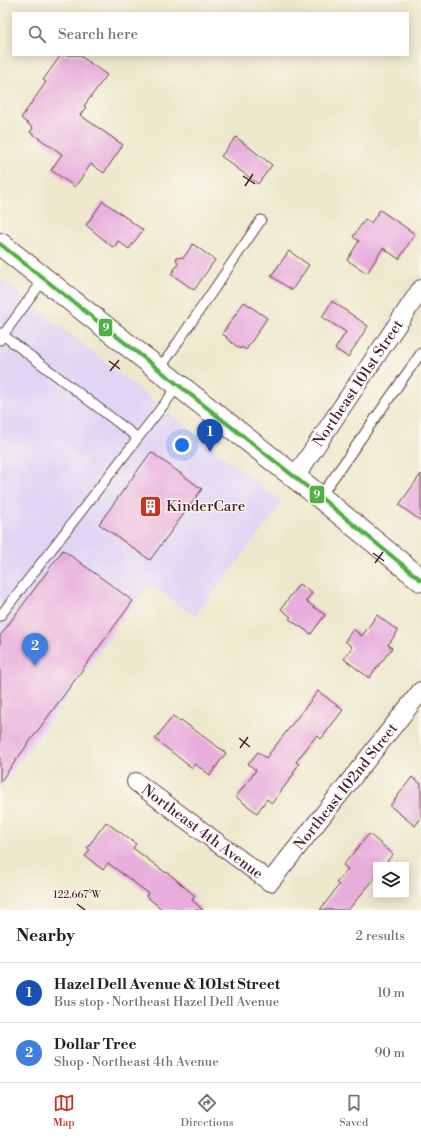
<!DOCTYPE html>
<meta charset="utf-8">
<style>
body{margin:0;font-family:"Libre Bodoni",serif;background:#f6f6f6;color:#202124}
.controls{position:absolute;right:12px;bottom:12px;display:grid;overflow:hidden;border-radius:0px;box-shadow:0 2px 10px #0003}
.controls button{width:36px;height:36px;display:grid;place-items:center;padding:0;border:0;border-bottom:1px solid #e0e0e0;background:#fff;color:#202124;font:20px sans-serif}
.you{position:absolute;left:182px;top:445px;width:14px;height:14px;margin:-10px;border:3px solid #fff;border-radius:50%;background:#1a73e8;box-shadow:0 0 0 6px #1a73e833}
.badge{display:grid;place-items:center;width:26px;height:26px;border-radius:50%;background:#c8321e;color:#fff;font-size:13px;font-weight:700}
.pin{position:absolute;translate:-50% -33px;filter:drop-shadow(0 1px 2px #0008)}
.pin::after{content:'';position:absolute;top:21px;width:14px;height:12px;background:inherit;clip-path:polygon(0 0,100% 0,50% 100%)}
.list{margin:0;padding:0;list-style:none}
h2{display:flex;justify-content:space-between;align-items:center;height:52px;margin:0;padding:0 16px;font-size:17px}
h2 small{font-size:13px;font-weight:400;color:#757577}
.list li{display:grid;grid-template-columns:26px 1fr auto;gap:12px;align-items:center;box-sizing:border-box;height:60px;padding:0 16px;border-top:1px solid #e0e0e0}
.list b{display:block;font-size:15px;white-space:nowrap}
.list p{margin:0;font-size:13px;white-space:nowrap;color:#757577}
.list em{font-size:13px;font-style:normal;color:#757577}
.icon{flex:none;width:22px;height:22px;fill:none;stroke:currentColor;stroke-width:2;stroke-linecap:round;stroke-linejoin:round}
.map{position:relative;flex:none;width:421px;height:910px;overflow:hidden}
.search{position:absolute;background:#fff;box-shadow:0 2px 10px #0003;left:12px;right:12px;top:12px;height:44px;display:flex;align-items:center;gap:10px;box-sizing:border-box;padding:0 14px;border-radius:0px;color:#757577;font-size:15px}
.sheet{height:172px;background:#fff}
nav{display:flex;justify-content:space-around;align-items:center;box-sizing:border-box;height:56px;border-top:1px solid #e0e0e0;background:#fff;font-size:11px;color:#757577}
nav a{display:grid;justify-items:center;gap:2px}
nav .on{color:#c8321e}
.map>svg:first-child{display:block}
.built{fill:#dfd5f5}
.building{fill:#e8addd}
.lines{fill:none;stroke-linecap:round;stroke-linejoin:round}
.lane-casing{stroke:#623d43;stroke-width:11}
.street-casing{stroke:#623d43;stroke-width:20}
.secondary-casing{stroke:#623d43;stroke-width:24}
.lane{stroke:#fff;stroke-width:9}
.street{stroke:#fff;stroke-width:18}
.secondary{stroke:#fff;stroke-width:22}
.bus-1-casing{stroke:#fbf7ec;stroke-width:7}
.bus-1{stroke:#50b047;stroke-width:4}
.ticks{fill:none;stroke:#4a1f2b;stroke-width:1.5}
.labels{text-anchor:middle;stroke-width:3;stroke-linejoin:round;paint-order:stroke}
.street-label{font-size:15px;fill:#4a1f2b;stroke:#fbf7ec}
.poi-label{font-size:15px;fill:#4a1f2b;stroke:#fbf7ec;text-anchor:start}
.ticks-label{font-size:10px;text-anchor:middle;fill:#4a1f2b;stroke:#fbf7ec;stroke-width:3;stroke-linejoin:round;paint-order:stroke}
.line-badge{stroke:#fbf7ec;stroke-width:1.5}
.badge-label{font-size:11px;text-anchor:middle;font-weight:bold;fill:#fff}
</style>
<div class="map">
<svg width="421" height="910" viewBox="0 0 421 910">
<rect width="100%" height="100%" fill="#fbf7ec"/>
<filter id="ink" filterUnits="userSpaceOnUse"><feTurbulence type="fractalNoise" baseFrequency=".025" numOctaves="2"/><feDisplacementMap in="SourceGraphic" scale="8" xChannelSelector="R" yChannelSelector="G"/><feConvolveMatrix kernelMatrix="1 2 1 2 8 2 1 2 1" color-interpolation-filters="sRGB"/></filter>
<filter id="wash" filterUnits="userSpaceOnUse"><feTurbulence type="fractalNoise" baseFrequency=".012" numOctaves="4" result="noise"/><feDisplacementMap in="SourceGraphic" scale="16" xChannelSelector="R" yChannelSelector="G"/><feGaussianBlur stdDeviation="0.9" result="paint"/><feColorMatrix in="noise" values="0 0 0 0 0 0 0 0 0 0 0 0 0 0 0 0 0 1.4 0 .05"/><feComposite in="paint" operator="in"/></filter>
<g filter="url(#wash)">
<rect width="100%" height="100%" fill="#ede8cc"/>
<path class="built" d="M0,279l283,224 -88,113 -46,-32 -149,206z"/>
<g id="blocks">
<path class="building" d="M61,55h18l28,20 -23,31 2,1 -6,8 43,30 -19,28 -13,-9 -16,23 -24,-17 11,-16 -32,-22 3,-4 -12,-10 25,-36 -3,-2z
M236,137l36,28 -14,19 -37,-28z
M103,201l40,29 -14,19 -11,-8 -4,7 -28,-23z
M380,210l35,24 -16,25 -16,-11 -16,25 -20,-13 12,-19 -6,-4 12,-18 6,4z
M193,244l22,16 -21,30 -23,-16 7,-10 -2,-6 8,-1z
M289,251l20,14 -17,25 -21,-14z
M332,301l36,25 -20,31 -13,-8 11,-17 -24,-15z
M244,302l23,16 -21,32 -4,-3 -2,2 -14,-11 1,-1 -5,-3z
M151,452l51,37 -52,71 -51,-36z
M421,474v47l-22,-16z
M63,550l70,51 -133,181v-146z
M299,584l13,9 -6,8 19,14 -14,19 -22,-15 2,-2 -10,-8z
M377,615l21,16 -10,14 4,3 -23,30 -25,-19 8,-12 -7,-6 8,-12 9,7z
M318,691l25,19 -22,29 -4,-4 -21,27 3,2 -6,9 1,1 -22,29 -5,-4 -10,14 -21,-16 20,-27 -8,-6 10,-12 8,6 3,-4z
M173,716l7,5 1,-1 45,33 -16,22 -15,-11 -3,4 -37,-29z
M412,777l9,7v34l-6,8 -25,-20z
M106,822l30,22 -3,4 33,25 1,-1 28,24 -3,4 11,10h-40l-17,-14 2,-3 -40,-30 -5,7 -18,-14 5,-6 -3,-2z
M369,834l24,20 -9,11h-8v12l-28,33h-28l19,-25 -3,-2 12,-14 -5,-4z"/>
</g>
</g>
<g filter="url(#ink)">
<use href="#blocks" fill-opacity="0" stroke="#623d43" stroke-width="1"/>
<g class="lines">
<defs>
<path id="lane" d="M0,333l3,2 41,-56
M0,340l3,-5 135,103
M159,370l102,-150
M320,497l101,-144
M0,616l179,-231"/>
<g id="street">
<path id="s1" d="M295,477l126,-188"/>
<path id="s2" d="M136,782l134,100 151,-191"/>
</g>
<path id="secondary" d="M0,244l320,253 101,83"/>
</defs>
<use href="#lane" class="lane-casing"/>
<use href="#street" class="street-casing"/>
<use href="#secondary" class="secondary-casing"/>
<use href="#lane" class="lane"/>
<use href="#street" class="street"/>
<use href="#secondary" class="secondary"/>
<defs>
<path id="bus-1" d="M0,244l320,253 101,83"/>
</defs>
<use href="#bus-1" class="bus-1-casing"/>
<use href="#bus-1" class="bus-1"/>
</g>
</g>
<path class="ticks" d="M243,176l12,8M245,186l8,-12M109,361l11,8M110,371l9,-11M373,553l11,8M375,563l8,-11M239,738l11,9M240,748l8,-11M77,904l8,6"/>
<defs>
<symbol id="building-square" viewBox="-11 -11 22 22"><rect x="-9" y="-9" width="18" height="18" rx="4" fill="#c8321e" stroke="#fbf7ec"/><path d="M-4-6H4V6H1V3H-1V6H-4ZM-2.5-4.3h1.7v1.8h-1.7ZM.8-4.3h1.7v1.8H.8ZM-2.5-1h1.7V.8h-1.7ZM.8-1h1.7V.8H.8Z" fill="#fff"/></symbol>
</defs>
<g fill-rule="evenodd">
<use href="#building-square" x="138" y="494" width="25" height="25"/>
</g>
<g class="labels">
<g class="street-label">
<text dy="5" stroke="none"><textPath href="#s1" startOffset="113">Northeast 101st Street</textPath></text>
<text dy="5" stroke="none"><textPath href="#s2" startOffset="289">Northeast 102nd Street</textPath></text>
<text dy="5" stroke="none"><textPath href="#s2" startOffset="83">Northeast 4th Avenue</textPath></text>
</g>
<g class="poi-label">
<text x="166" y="511">KinderCare</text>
</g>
</g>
<g class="ticks-label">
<text x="77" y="898">122.667°W</text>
</g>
<g class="line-badge">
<rect x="98" y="318" width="15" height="19" rx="4" fill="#50b047"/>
<rect x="309" y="485" width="16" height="19" rx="4" fill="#50b047"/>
</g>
<g class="badge-label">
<text x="106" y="331">9</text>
<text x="317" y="498">9</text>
</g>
</svg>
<div class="controls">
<button><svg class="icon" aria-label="layers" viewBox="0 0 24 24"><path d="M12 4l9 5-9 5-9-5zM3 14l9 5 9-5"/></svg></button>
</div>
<div class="you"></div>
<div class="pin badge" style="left:210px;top:452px;background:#1a4fb4">1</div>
<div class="pin badge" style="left:35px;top:666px;background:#3f7fe0">2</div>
<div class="search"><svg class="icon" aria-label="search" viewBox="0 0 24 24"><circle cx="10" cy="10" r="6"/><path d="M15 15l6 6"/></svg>Search here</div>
</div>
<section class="sheet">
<h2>Nearby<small>2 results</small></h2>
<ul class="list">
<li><span class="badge" style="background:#1a4fb4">1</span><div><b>Hazel Dell Avenue &amp; 101st Street</b><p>Bus stop · Northeast Hazel Dell Avenue</p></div><em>10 m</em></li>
<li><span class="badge" style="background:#3f7fe0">2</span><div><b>Dollar Tree</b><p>Shop · Northeast 4th Avenue</p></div><em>90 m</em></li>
</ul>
</section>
<nav>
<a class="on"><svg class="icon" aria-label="map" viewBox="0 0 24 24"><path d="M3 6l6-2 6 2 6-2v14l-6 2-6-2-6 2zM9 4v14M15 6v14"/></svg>Map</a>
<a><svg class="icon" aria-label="directions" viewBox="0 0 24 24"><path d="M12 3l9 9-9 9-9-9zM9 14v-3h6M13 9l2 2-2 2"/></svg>Directions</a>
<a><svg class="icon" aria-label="saved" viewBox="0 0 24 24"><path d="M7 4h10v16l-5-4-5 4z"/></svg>Saved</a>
</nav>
